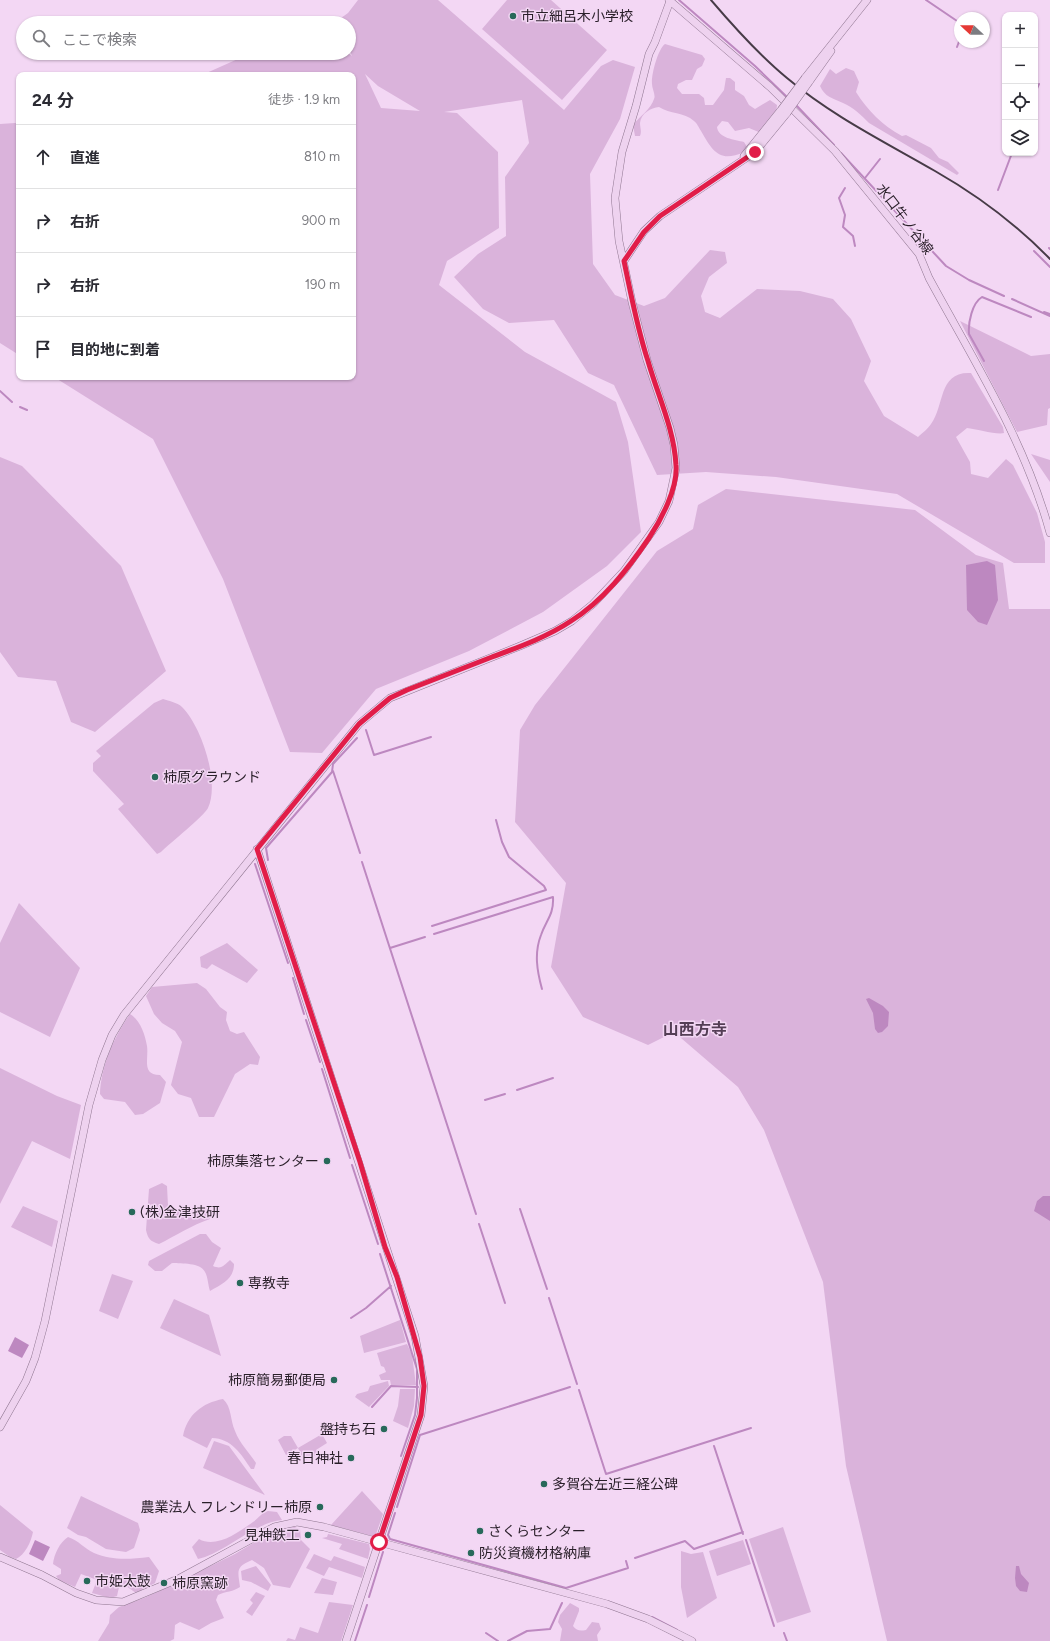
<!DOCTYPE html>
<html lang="ja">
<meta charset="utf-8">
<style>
body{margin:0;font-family:Figtree,"Noto Sans JP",sans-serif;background:#f7f7f7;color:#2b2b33}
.controls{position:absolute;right:12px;top:12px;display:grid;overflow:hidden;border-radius:8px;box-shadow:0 1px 3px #0004}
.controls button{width:36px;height:36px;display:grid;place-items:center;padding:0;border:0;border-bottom:1px solid #e1e1e2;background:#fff;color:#2b2b33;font:20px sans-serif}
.compass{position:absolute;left:954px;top:12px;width:36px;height:36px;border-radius:50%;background:#fff;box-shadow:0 1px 3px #0004;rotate:292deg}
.stop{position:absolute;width:12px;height:12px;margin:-9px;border:3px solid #e11d48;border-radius:50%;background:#fff}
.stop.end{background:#e11d48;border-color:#fff;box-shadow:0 1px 4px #0008}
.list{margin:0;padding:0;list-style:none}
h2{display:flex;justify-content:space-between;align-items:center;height:52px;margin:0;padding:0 16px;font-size:17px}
h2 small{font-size:13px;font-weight:400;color:#7c7c81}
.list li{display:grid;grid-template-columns:26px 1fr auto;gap:12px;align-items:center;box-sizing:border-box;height:64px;padding:0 16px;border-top:1px solid #e1e1e2}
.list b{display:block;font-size:15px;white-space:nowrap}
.list em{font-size:13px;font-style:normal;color:#7c7c81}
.icon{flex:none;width:22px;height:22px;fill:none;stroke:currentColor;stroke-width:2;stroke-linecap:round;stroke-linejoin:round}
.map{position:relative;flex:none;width:1050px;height:1641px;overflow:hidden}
.search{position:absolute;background:#fff;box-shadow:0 1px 3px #0004;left:16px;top:16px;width:340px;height:44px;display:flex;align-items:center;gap:10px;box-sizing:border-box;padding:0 14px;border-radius:22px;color:#7c7c81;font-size:15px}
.panel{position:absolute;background:#fff;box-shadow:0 1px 3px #0004;left:16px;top:72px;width:340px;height:308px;border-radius:8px}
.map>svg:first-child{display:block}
.green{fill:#dab3db;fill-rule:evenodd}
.water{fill:#bd88c0}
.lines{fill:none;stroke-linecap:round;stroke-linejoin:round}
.stream{stroke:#bd88c0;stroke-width:2}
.secondary-casing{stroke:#8f7690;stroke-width:8}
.secondary{stroke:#eed2ef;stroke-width:7}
.rail{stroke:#473b47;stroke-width:2}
.secondary-bridge-casing{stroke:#8f7690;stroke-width:8;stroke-linecap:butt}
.secondary-bridge{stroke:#eed2ef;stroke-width:7}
.route{stroke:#e11d48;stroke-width:5}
.poi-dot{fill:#27695a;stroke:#f3d7f4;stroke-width:1.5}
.labels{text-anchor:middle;stroke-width:3;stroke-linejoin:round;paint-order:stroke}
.poi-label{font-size:14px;fill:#291f29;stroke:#f3d7f4;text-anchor:start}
.street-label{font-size:14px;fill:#291f29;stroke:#f3d7f4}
.quarter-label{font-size:16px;font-weight:bold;fill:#543e55;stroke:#f3d7f4}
</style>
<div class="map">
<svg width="1050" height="1641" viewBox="0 0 1050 1641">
<rect width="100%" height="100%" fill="#f3d7f4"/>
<path class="green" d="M358,0h80l126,110 37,-44 12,-6 22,7 -15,52 -30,55 3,90 22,31 29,11 21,-8 45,-48 15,2 2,11 -18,14 -8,19 4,16 15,6 37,-29 43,2 33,8 18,20 20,42 -7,20 20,35 34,21c4,-4 10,-8 13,-13 14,-19 7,-53 40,-51l32,54 1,6c-7,2 -28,-4 -37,-5l-11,9 14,25 1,12 17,4 18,-19 7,6 24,48 8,29v21h-31l-117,-69 -121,-17 -70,-5 -49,3 -43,-90 -26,-12 -34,-53 -45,3 -26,-14 -29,-32 24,-23 28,-18 -1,-59 24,-34 -7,-43 -78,12 13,1 41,39 1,76 -52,33 -8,24 86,67 91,50 12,40 13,90 -34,34 -64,46 -74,39 -93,38 -54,64 -32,-1 -67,-173 -70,-140 -99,-62h299v-302h-151l47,-21 99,-1 4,3 -3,-8v-25h-15l14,-10zM365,74l13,12 42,25 -39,-3z
M507,0h44l56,50 -45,50 -80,-71z
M665,44l37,11 3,4 -3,7 -5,3 -5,11h-6l-8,4 -1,4 5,6h17l5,4 1,7h8l11,-15 2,-12h4l5,4v8l9,6 5,9 6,4 15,-9 7,5 -1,10 -15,18 -12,-5 -14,3 -7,-9 -6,-1 -5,6c1,11 18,13 27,15l3,5 -3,5c-24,11 -31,0 -43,-21 -2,-3 -4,-8 -7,-10 -10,-9 -24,-7 -35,-14 -8,1 -18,6 -19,16 0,5 2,8 0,13h-5l-2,-11c7,-9 18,-16 21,-26 2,-4 -2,-10 -2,-15 -1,-9 6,-35 13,-40z
M846,68l8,3 5,11 -3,10c12,19 26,33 46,44l4,-1 25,13 8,10 9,4 11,11 -2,2 -88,-52c-8,-8 -16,-16 -26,-20 -11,-5 -18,-6 -23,-17l10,-17 6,5z
M15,123l4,1v231l-19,-12v-219z
M960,321l71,35 19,-2v54l-2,1 -1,16 -30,7z
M1031,454l19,6v22z
M0,457l22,9 99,100 45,105 -71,61 -24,-10 -15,-41 -38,-4 -18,-25z
M726,489l189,21 61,45 27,8 6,46h41v1032h-163l-41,-175 -23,-184 -59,-152 -26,-43 -64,-55 -26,13 -65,-28 -32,-50 15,-84 -51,-61 5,-92 15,-25 122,-154 36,-22 5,-24z
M163,699c6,2 15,4 19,8 20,20 38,76 26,101 -3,7 -39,36 -47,44l-4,2 -39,-45 6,-5 -31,-33v-8l8,-7 -5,-5 58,-48z
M19,903l61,65 -30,69 -50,-25v-69z
M227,943l31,27 -11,13 -35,-19 -5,5 -6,-2 -1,-10z
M197,983l9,6 14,18 7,5 -1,8 4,11 7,3 7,-2 16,25 -2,8 -8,-1 -15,10 -21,43h-15l-8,-19 -13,-4 -7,-9 11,-43 -7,-11 -13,-8 -8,-9 -8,-18 6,-9z
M130,1014c10,6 15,20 17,32 2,12 -6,29 13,29l6,7 -6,21 -17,11 -8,1 -10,-13 -21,-3 -4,-5c1,-28 14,-57 30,-80z
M0,1068l57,28 24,9 -11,54 -38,-18 -32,63z
M162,1183l5,3 1,20c12,11 24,-4 37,2l5,11c-18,6 -35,17 -51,25 -9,-3 -11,-5 -13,-14l3,-41z
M23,1206l35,15 -6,26 -41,-20z
M200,1234h6l6,8 9,6 -8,18c9,4 11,-1 17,-6l4,4c0,15 -12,20 -24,27 -2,-6 -2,-14 -5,-19 -5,-10 -23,-8 -33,-9l-10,8h-7l-7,-6 1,-4z
M112,1274l21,7 -15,38 -19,-8z
M174,1299l35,16 12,41 -61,-28z
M400,1320l6,22 -42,11 -4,-17z
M407,1344l5,11 4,30h-25l-1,-5h-9l-2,-5 7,-3 -2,-5 -3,-1 -4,-13z
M388,1381l1,5 -20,21 -14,-10 2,-3 11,-3 2,-5z
M400,1389h15l-1,17 -6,22 -15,-7 5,-15z
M223,1399c9,8 7,21 12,32 5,13 14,21 21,32l-2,6h-3c-9,-14 -20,-31 -39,-31l-5,10 -24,-12c4,-21 19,-33 40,-37z
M322,1434l5,9 -11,7 2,4 -14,7 -6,-13 -12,7 -8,-15 6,-4h7l7,12z
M214,1441l15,5 36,49 -62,-27z
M362,1491l21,23 -8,23 -44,-12z
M81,1496l57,27 2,7 -6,18 -8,4 -20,-3 -20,-12 -8,-2 -11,-7z
M0,1505l33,27c-2,10 -8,23 -17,27l-6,-2 -10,-7z
M268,1511l9,1 5,8c-29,3 -57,33 -84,39l-6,-12 7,-8c17,10 40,-7 54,-17 6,-4 8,-9 15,-11z
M294,1527l6,2 1,11 9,9 -20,39 -17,-3 -9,-17 -12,-8c-17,7 -14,11 -12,27 -7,5 -14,4 -22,8l-2,5 8,18 -13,5 -12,7 -19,-8 -5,3 -1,14 -4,2h-72l11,-18 1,-8 9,-8 25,-9 26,-12 65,-32 27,-16z
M783,1527l28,85 -34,11 -28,-84z
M328,1534l41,10 1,5 -2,10 -29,-10 3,-5 -20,-6 5,-1z
M68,1537c10,3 17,12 26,16 19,8 36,6 55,4l10,14 -4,12 -19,10 -10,-7 -7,1 -2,9 -7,2 -18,-5 5,-13 -16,-6 -6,13 -16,-7 -3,-4 5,-2v-5l-8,-5c1,-10 7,-22 15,-27z
M743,1540l8,24 -34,12 -8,-25z
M681,1551l10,3 12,-2 14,46 -30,20 -6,-31z
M314,1554l17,7 3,-5 31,11 -3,11 -33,-11 -5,9 -18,-8z
M256,1566l15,19 -3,6 -17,-9 -9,-2 -1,-9z
M322,1578l15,4 -4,13 -19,-2z
M256,1592l9,4 -13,20 -6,-4 7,-9 -3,-3z
M329,1602l24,3 -12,36h-55l2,-3 7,2 5,-13 18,6z
M570,1603l9,5v3l-6,15c4,5 7,5 13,4l6,-8 7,1 2,6 -4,6 1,6h-38l2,-12 -4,-7 2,-7z"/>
<path class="water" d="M987,561l8,4 3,35 -11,25 -9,-3 -11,-12 -1,-45z
M869,998l14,8 6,6 -1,14 -6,6 -4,1 -3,-4 -2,-16 -7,-14z
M1043,1196h7v25l-16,-10 3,-10z
M15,1337l14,8 -7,13 -14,-7z
M35,1540l15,7 -7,14 -14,-7z
M1016,1566h3l2,8 8,9 -2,9 -7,-1 -4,-5 -1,-8z"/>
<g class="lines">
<path class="stream" d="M679,0l76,66 33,32
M926,0l34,23
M957,47l3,-8
M1035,93l4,-9
M796,105l38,40
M841,153l105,113 23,14 35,16
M865,178l15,-19
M845,188l-6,10 6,17 -2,12 10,9 2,10
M998,190l14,-37
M1049,248l1,1
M1034,251l16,16
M1012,299l38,17
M1044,312l6,2
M984,361l-15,-27c-1,-11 3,-31 13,-37l49,20
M0,391l12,11
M20,407l7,3
M366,730l8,25 57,-18
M333,771l27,82
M268,860l-2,-12 66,-76 1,-8 24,-26
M362,862l114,352
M255,864l33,99
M432,926l114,-36 -2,-4 -35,-29 -7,-15 -6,-22
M434,934l119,-37c1,18 -7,23 -12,38 -7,18 -4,36 1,54
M390,948l35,-11
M293,978l11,36
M306,1020l14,42
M322,1069l28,89
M517,1090l36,-12
M485,1100l20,-6
M352,1165l26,79
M520,1209l27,80
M479,1224l26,79
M380,1254l37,115v29l-2,17 -14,41
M549,1298l28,86
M351,1318l15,-10 25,-22
M579,1390l27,84 145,-46
M372,1407l19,-21 27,1
M714,1446l29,88
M397,1507l23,-72 150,-48
M395,1513l-7,22 2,4 176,49 62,-20 -2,-7
M746,1540l28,86
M635,1558l50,-17 9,8 49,-17
M369,1597l14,-45
M652,1617l25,13
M486,1633l12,8
M784,1633l3,8
M355,1641l12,-36
M508,1641l19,-10 23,-2 12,-26"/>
<defs>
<path id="secondary" d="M669,0l101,87 65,64 84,103 10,24c45,83 96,163 121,255
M805,78l62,-78
M809,82l22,-31
M744,156l37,-46
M624,261l20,-30 16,-15 95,-64 32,-39
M257,849l158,487 9,50 -3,29 -75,226
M0,1427l26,-46 9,-23 10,-37 44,-216 13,-45 10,-25 12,-20 235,-291 31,-26 130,-52 35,-15 17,-10 21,-17 31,-33 35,-49 10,-21 7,-33 -2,-23 -4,-17 -23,-68 -15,-58 -13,-61 -4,-43 7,-46 14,-46 13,-52 6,-12 15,-41
M0,1557l42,18 34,18 20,7 27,2 55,-23 96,-52 23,-5 27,5 55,15 228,62 41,15 44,22"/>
</defs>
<use href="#secondary" class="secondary-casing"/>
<use href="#secondary" class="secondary"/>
<path class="rail" d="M711,0c23,27 48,55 76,78 45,38 98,64 148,93 42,24 82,54 115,88"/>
<defs>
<path id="secondary-bridge" d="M781,110l24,-32
M787,113l22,-31"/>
</defs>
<use href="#secondary-bridge" class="secondary-bridge-casing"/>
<use href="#secondary-bridge" class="secondary-bridge"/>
</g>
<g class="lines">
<path class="route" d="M379,1542l42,-127 3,-29 -4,-29 -23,-80 -12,-30 -25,-85 -103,-313 102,-125 31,-26 17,-8c28,-11 56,-22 85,-33 27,-10 55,-20 79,-36 32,-20 57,-52 78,-83 12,-18 29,-50 27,-73 -2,-36 -18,-69 -28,-104 -11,-33 -17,-67 -24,-100l20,-29 16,-16 95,-64"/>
</g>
<g class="poi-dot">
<circle cx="513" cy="16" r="4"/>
<circle cx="155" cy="777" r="4"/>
<circle cx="327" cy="1161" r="4"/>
<circle cx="132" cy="1212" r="4"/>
<circle cx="240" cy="1283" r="4"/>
<circle cx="334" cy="1380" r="4"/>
<circle cx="384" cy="1429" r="4"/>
<circle cx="351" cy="1458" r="4"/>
<circle cx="544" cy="1484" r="4"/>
<circle cx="320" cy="1507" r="4"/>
<circle cx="480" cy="1531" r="4"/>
<circle cx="308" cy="1535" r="4"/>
<circle cx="471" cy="1553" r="4"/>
<circle cx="87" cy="1581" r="4"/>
<circle cx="164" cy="1583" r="4"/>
</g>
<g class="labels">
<g class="poi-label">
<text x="521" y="21">市立細呂木小学校</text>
<text x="163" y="782">柿原グラウンド</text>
<text x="319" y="1166" text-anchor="end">柿原集落センター</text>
<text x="140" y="1217">(株)金津技研</text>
<text x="248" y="1288">専教寺</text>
<text x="326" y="1385" text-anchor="end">柿原簡易郵便局</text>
<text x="376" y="1434" text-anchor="end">盤持ち石</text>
<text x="343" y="1463" text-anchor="end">春日神社</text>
<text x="552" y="1489">多賀谷左近三経公碑</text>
<text x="312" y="1512" text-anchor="end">農業法人 フレンドリー柿原</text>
<text x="488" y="1536">さくらセンター</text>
<text x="300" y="1540" text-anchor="end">見神鉄工</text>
<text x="479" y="1558">防災資機材格納庫</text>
<text x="95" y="1586">市姫太鼓</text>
<text x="172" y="1588">柿原窯跡</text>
</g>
<g class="street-label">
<text transform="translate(905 219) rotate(53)" y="5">水口牛ノ谷線</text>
</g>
<g class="quarter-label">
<text x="695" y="1035">山西方寺</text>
</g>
</g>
</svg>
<div class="controls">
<button>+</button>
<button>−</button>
<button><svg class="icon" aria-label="locate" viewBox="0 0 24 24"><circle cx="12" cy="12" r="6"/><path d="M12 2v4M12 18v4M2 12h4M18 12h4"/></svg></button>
<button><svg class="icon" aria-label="layers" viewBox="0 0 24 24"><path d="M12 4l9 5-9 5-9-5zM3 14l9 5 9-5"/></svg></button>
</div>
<svg class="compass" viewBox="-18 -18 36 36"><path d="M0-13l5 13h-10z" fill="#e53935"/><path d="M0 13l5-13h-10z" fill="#7c7c81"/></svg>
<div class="stop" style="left:379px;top:1542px"></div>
<div class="stop end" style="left:755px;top:152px"></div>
<div class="search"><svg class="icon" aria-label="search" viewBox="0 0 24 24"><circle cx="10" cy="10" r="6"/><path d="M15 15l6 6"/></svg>ここで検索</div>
<section class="panel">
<h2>24 分<small>徒歩 · 1.9 km</small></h2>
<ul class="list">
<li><svg class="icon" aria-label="ahead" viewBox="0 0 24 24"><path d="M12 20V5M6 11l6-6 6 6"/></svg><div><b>直進</b></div><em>810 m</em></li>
<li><svg class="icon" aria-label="right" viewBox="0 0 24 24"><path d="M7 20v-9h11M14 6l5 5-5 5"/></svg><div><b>右折</b></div><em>900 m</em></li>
<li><svg class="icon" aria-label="right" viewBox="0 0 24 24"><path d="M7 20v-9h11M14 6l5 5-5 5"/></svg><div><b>右折</b></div><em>190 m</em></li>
<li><svg class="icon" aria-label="arrive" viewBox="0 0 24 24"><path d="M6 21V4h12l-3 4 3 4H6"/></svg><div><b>目的地に到着</b></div></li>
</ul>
</section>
</div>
